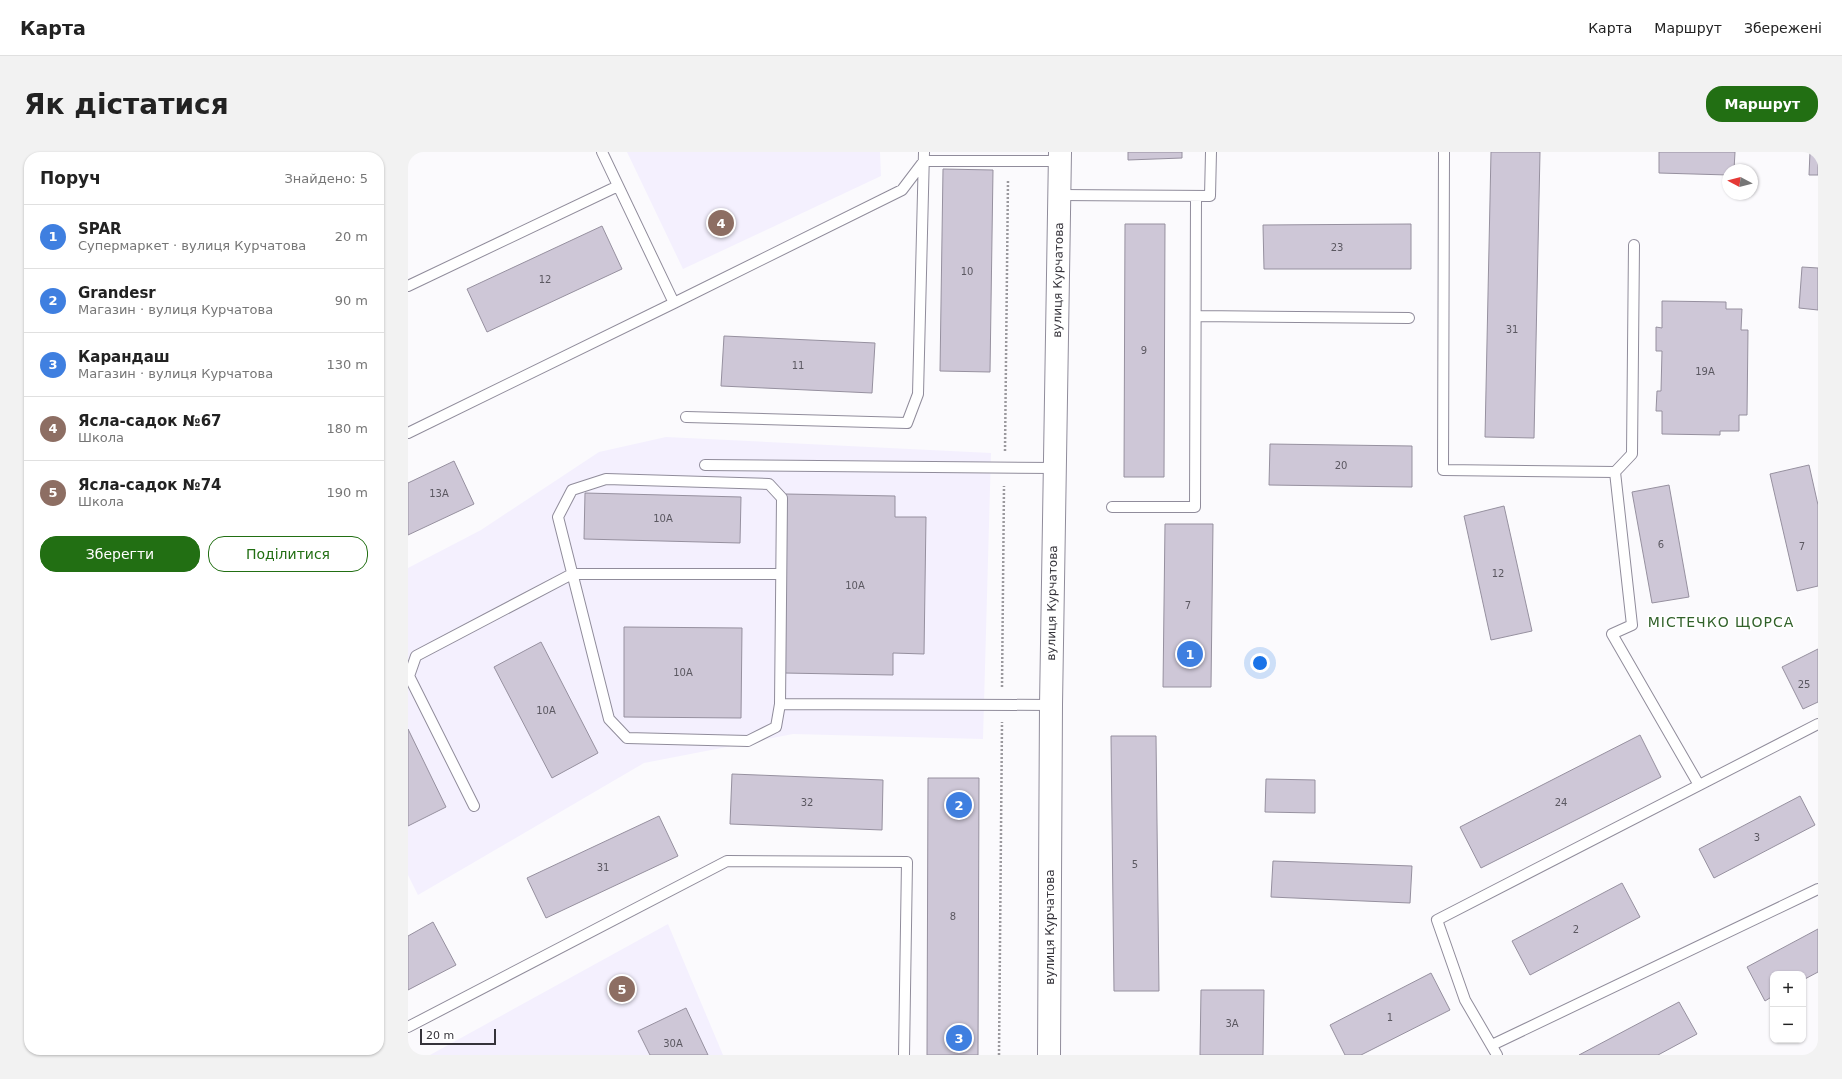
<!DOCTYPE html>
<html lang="uk">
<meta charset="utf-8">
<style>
body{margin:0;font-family:"DejaVu Sans",sans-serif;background:#f2f2f2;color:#222}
.controls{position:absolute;right:12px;bottom:12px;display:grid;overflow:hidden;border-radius:8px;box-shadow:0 1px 3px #0004}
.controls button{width:36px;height:36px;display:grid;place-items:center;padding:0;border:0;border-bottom:1px solid #e0e0e0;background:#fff;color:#222;font:20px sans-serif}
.compass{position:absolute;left:1314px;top:12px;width:36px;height:36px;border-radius:50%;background:#fff;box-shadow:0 1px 3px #0004;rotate:277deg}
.scale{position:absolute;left:12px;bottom:10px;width:76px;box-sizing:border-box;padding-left:4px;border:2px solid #35333a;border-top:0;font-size:11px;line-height:14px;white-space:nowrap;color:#35333a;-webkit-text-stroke:3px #fff;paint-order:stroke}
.you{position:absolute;left:852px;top:511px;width:14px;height:14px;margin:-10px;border:3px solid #fff;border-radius:50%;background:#1a73e8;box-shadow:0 0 0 6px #1a73e833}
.badge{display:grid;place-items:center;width:26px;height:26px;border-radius:50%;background:#226f13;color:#fff;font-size:13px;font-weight:700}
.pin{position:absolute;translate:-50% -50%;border:2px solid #fff;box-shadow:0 1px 4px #0006}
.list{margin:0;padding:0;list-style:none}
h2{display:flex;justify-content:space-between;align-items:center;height:52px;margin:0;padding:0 16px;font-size:17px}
h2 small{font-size:13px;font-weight:400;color:#767676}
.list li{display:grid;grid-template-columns:26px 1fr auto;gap:12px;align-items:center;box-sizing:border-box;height:64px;padding:0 16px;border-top:1px solid #e0e0e0}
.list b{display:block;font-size:15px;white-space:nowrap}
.list p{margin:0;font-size:13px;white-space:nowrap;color:#767676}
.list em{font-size:13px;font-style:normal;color:#767676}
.actions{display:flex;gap:8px;padding:12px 16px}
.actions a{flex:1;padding:9px 0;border:1px solid #226f13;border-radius:16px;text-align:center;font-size:14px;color:#226f13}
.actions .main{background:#226f13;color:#fff}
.map{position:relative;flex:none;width:1410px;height:903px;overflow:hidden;border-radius:16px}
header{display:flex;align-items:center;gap:24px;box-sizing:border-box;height:56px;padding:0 20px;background:#fff;border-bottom:1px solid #e0e0e0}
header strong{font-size:19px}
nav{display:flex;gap:22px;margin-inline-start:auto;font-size:14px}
.intro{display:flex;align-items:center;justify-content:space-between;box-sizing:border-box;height:96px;padding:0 24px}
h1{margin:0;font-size:28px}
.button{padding:10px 18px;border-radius:16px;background:#226f13;color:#fff;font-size:14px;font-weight:700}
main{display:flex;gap:24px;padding:0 24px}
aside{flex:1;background:#fff;border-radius:16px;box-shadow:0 1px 3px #0004}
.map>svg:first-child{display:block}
.built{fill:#f4f0fe}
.building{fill:#cec7d7;stroke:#96909f}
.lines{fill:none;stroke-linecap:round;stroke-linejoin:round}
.service-casing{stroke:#908c9b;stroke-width:12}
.secondary-casing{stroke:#908c9b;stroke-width:24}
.path{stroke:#9b999e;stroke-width:2.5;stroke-dasharray:2 2;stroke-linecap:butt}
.service{stroke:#fff;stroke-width:10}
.secondary{stroke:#fff;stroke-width:22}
.labels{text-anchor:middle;stroke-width:3.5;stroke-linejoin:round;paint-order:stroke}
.number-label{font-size:10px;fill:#5b5861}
.street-label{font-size:12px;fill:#35333a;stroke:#fff}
.quarter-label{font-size:14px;letter-spacing:1px;fill:#31612a;stroke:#fff}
</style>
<header>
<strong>Карта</strong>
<nav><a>Карта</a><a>Маршрут</a><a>Збережені</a></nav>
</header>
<div class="intro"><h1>Як дістатися</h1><a class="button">Маршрут</a></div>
<main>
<aside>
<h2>Поруч<small>Знайдено: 5</small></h2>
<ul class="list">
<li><span class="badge" style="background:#3f7fe0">1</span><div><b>SPAR</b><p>Супермаркет · вулиця Курчатова</p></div><em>20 m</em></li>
<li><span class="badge" style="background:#3f7fe0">2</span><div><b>Grandesr</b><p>Магазин · вулиця Курчатова</p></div><em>90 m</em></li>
<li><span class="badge" style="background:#3f7fe0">3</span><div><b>Карандаш</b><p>Магазин · вулиця Курчатова</p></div><em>130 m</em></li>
<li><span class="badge" style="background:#8d6e63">4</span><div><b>Ясла-садок №67</b><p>Школа</p></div><em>180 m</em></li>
<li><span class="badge" style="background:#8d6e63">5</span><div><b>Ясла-садок №74</b><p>Школа</p></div><em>190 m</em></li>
</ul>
<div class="actions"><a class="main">Зберегти</a><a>Поділитися</a></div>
</aside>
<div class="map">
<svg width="1410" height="903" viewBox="0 0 1410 903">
<rect width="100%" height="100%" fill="#fbfafd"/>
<path class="built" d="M219,0h253l1,24 -198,93z
M258,285l325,16 -8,286 -190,-5 -149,29 -226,132 -10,-20v-307l73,-38 118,-78z
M260,772l55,131h-293z"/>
<path class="building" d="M720,0h54v6l-54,2z
M1083,0h49l-6,286 -49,-1z
M1251,0h76l-1,18h-6v5l-69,-2z
M1402,0h8v23h-9z
M535,17l50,1 -3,202 -50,-1z
M717,72h40l-1,253h-40z
M1003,72v45h-147l-1,-44z
M194,74l20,43 -135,63 -20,-43z
M1394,115l16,1v42l-19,-2z
M1254,149l64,1v7h16l-1,21h7l-1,85h-8v16h-19v4l-58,-1v-23h-6l1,-20h4l1,-40h-6v-24l6,1z
M316,184l151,7 -3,50 -151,-7z
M862,292l142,2v41l-143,-2z
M46,309l20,43 -66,31v-52z
M1401,313l9,40v81l-21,5 -27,-117z
M1261,333l20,112 -37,6 -20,-111z
M177,341l156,4 -1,46 -156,-4z
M378,342l109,2v21h31l-2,137 -31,-1v22l-109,-2z
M1096,354l28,125 -41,9 -27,-124z
M757,372h48l-2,163h-48z
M216,475l118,1 -1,90 -117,-1z
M133,490l57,111 -46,25 -58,-111z
M1410,497v53l-15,7 -21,-42z
M0,577l38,78 -38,19z
M1232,583l21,42 -180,91 -21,-41z
M703,584h45l3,255h-45z
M324,622l151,6 -1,50 -152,-6z
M520,626h51l-1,277h-51z
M858,627l49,1v33l-50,-1z
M1392,644l15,29 -101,53 -15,-29z
M251,664l19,40 -132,62 -19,-40z
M865,709l139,5 -2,37 -139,-6z
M1214,731l18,34 -110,58 -18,-34z
M25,770l23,43 -48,25v-54z
M1410,777v43l-15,8v-6h-30v22l-8,5 -18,-34z
M1023,821l19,37 -89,45h-16l-15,-30z
M793,838h63l-1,65h-63z
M1271,850l18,32 -39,21h-79z
M278,856l22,47h-58l-12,-24z"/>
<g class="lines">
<defs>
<path id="service" d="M194,0l72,151
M1036,0l-1,318 172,2 17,153 -20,9 87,151
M516,9h136
M651,43l151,1 1,-44
M0,134l210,-100
M788,164l213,2
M278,265l221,6 11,-29 6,-242
M0,281l266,-130 228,-113 22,-29
M297,313l350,3
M1207,320l17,-18 2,-209
M198,327l163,5 13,14 -2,206 -4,23 -28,14 -121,-3 -18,-19 -51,-202 14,-27z
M704,355h83l1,-311
M372,552l271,1
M66,654l-65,-130 7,-20 156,-82h209
M0,875l319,-166 180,1 -3,193
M1084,893l326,-156
M1089,903l-32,-55 -28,-80 381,-196"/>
<path id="secondary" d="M641,903l2,-350 9,-553"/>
</defs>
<use href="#service" class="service-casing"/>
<use href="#secondary" class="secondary-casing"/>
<path class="path" d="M597,299l3,-271
M594,535l2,-201
M591,903l3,-333"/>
<use href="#service" class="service"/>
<use href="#secondary" class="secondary"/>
</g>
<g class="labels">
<g class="number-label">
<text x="929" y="99">23</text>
<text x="559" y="123">10</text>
<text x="137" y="131">12</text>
<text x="1104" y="181">31</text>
<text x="736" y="202">9</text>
<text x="390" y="217">11</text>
<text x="1297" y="223">19А</text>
<text x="933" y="317">20</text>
<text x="31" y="345">13А</text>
<text x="255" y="370">10А</text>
<text x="1253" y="396">6</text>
<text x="1394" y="398">7</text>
<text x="1090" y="425">12</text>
<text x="447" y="437">10А</text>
<text x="780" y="457">7</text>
<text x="275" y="524">10А</text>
<text x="1396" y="536">25</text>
<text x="138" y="562">10А</text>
<text x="399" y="654">32</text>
<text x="1153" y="654">24</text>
<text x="1349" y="689">3</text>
<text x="727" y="716">5</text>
<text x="195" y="719">31</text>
<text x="545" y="768">8</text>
<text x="1168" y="781">2</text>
<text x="982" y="869">1</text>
<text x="824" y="875">3А</text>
<text x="265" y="895">30А</text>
</g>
<g class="street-label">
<text transform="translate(650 128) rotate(-89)" y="4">вулиця Курчатова</text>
<text transform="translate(644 451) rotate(-89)" y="4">вулиця Курчатова</text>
<text transform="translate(642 775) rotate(-90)" y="4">вулиця Курчатова</text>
</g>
<g class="quarter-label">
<text x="1313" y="475">МІСТЕЧКО ЩОРСА</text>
</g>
</g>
</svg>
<div class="controls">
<button>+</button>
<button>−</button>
</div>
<svg class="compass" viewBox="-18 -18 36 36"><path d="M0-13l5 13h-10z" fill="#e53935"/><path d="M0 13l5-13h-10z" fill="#767676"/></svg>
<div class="scale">20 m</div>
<div class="you"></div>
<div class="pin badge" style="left:782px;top:502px;background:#3f7fe0">1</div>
<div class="pin badge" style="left:551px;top:653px;background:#3f7fe0">2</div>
<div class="pin badge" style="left:551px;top:886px;background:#3f7fe0">3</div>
<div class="pin badge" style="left:313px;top:71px;background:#8d6e63">4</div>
<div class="pin badge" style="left:214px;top:837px;background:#8d6e63">5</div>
</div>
</main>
